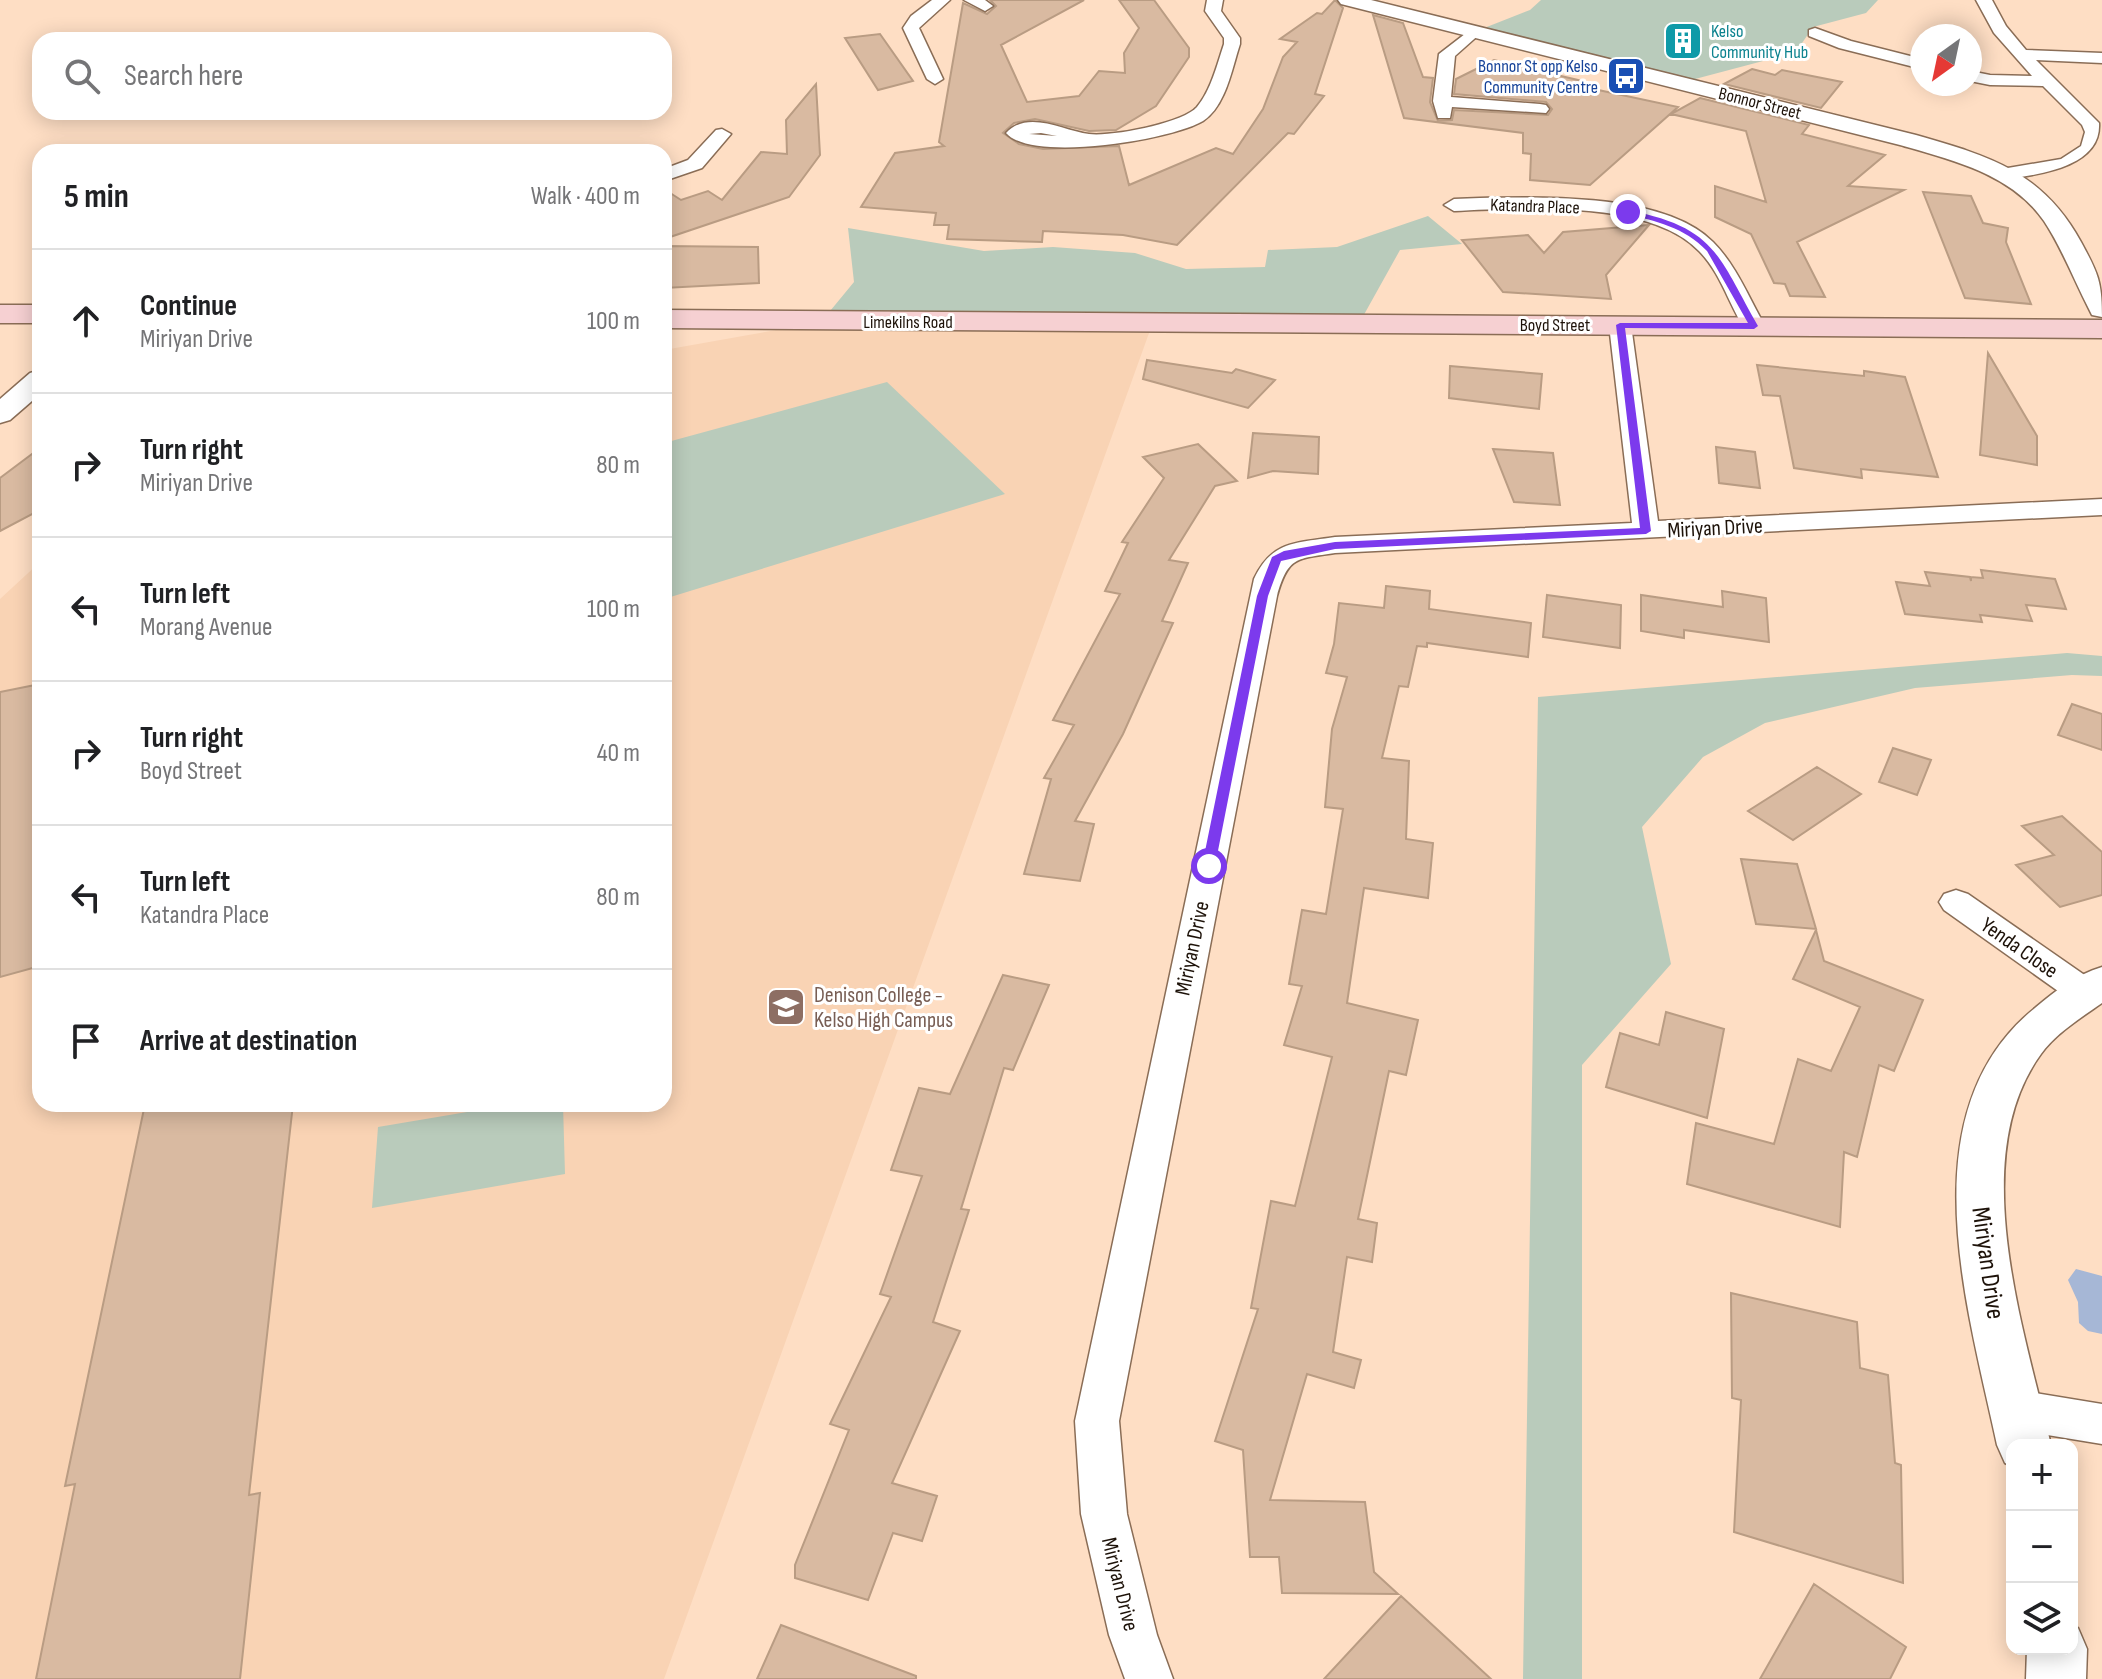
<!DOCTYPE html>
<meta charset="utf-8">
<style>
body{margin:0;font-family:"Sofia Sans Condensed",sans-serif;background:#f2f2f2;color:#202124}
.controls{position:absolute;right:24px;bottom:24px;display:grid;overflow:hidden;border-radius:16px;box-shadow:0 4px 20px #0003}
.controls button{width:72px;height:72px;display:grid;place-items:center;padding:0;border:0;border-bottom:2px solid #e0e0e0;background:#fff;color:#202124;font:40px sans-serif}
.compass{position:absolute;left:1910px;top:24px;width:72px;height:72px;border-radius:50%;background:#fff;box-shadow:0 4px 20px #0003;rotate:213deg}
.stop{position:absolute;width:24px;height:24px;margin:-18px;border:6px solid #7c3aed;border-radius:50%;background:#fff}
.stop.end{background:#7c3aed;border-color:#fff;box-shadow:0 2px 8px #0008}
.list{margin:0;padding:0;list-style:none}
h2{display:flex;justify-content:space-between;align-items:center;height:104px;margin:0;padding:0 32px;font-size:34px}
h2 small{font-size:26px;font-weight:400;color:#757577}
.list li{display:grid;grid-template-columns:52px 1fr auto;gap:24px;align-items:center;box-sizing:border-box;height:144px;padding:0 32px;border-top:2px solid #e0e0e0}
.list b{display:block;font-size:30px;white-space:nowrap}
.list p{margin:0;font-size:26px;white-space:nowrap;color:#757577}
.list em{font-size:26px;font-style:normal;color:#757577}
.icon{flex:none;width:44px;height:44px;fill:none;stroke:currentColor;stroke-width:2;stroke-linecap:round;stroke-linejoin:round}
.map{position:relative;flex:none;width:2102px;height:1679px;overflow:hidden}
.search{position:absolute;background:#fff;box-shadow:0 4px 20px #0003;left:32px;top:32px;width:640px;height:88px;display:flex;align-items:center;gap:20px;box-sizing:border-box;padding:0 28px;border-radius:24px;color:#757577;font-size:30px}
.panel{position:absolute;background:#fff;box-shadow:0 4px 20px #0003;left:32px;top:144px;width:640px;height:968px;border-radius:24px}
.map>svg:first-child{display:block}
.built{fill:#f9d3b4}
.green{fill:#b9cbbb}
.water{fill:#a6b7d6}
.building{fill:#d9baa1;stroke:#b99c83;stroke-width:2}
.lines{fill:none;stroke-linecap:round;stroke-linejoin:round}
.minor-casing{stroke:#8a6d56;stroke-width:3}
.tertiary-casing{stroke:#8a6d56;stroke-width:3}
.secondary-casing{stroke:#8a6d56;stroke-width:3}
.minor{fill:#fff;fill-rule:evenodd}
.tertiary{fill:#fff;fill-rule:evenodd}
.secondary{fill:#f6d0d2;fill-rule:evenodd}
.route{fill:#7c3aed}
.labels{text-anchor:middle;stroke-width:6;stroke-linejoin:round;paint-order:stroke}
.far-culture-label{font-size:18px;fill:#0d838f;stroke:#fff;text-anchor:start}
.far-transit-label{font-size:18px;fill:#164399;stroke:#fff;text-anchor:end}
.far-street-label{font-size:18px;fill:#1d1209;stroke:#fff}
.street-label{font-size:22px;fill:#1d1209;stroke:#fff}
.education-label{font-size:22px;fill:#785e54;stroke:#fff;text-anchor:start}
.near-street-label{font-size:26px;fill:#1d1209;stroke:#fff}
</style>
<div class="map">
<svg width="2102" height="1679" viewBox="0 0 2102 1679">
<rect width="100%" height="100%" fill="#fedec4"/>
<path class="built" d="M821,322h332l-489,1357h-664v-1080l40,-37v542h624v-754z"/>
<path class="green" d="M1541,0h337l-12,13 -53,14 -13,19 -11,8 -109,29 -206,-51 56,-22z
M1428,216l34,28 -62,6 -39,70 -540,2 33,-40 -6,-54 136,23 69,-4 82,6 51,16 79,-2 3,-17 69,-3z
M887,382l118,112 -341,105v-156z
M2067,653l35,3v20l-30,-1 -157,13 -150,35 -62,34 -61,70 29,137 -89,101v614h-59l15,-982z
M514,1104h49l2,70 -193,34 6,-81z"/>
<path class="water" d="M2076,1269l26,7v58l-14,-3 -9,-8 -1,-21 -10,-22z"/>
<path class="building" d="M990,0h94l-83,45 26,57 52,-6 20,-25 26,2 -1,-20 15,-25 -20,-28h35l35,48v9l-33,49 -40,24 -27,1 -54,-12 -21,4 -11,10 16,11 24,5 76,-3 10,39 87,-37 17,6 30,-45 20,-52 14,-15 -17,-3 37,-26 5,1 13,-14 8,8 -28,86 9,2 -30,38 -6,-1 -111,112 -54,-10 -80,-4 -1,11 -95,-3 2,-14h-15l2,-12 -75,-6 34,-54 49,-7 -5,-4 24,-139 24,11 9,-8z
M1373,15l30,8 20,54 10,1 -3,24 8,19 14,-1 2,-10 94,5 4,-6 -6,-7 -92,-8 2,-15 38,-19 88,21 -7,4 103,22 -88,78 -60,-5 1,-26 -8,-1v-20l-119,-15z
M880,34l33,47 -35,9 -33,-52z
M1752,69l23,6 7,-5 60,12 -21,26 -97,-24z
M816,84l4,71 -31,42 -125,42v-50l17,11 27,-9 14,9 39,-48 26,2 -1,-34z
M1700,98l109,27 -7,9 83,21 -37,31 56,4 -107,52 28,55 -35,-1 -5,-12 -11,-1 -23,-49 -36,-17v-31l51,16 -20,-71 -75,-17z
M1923,192l48,4 12,27 25,5 -2,14 25,62 -66,-6z
M1649,225l-43,50 5,24 -108,-7 -41,-52 66,-5 16,18 19,-21z
M664,246l94,1 1,36 -95,5z
M1988,353l49,83v29l-57,-10z
M1147,360l85,13 4,-4 39,11 -27,28 -105,-29z
M1757,365l107,11v-5l41,6 33,100 -77,-8 1,9 -68,-10 -14,-72 -17,-1z
M1450,366l92,8 -3,35 -90,-11z
M1253,433l66,4 -1,37 -45,-3 -25,7z
M1198,444l39,37 -22,5 -46,74 19,3 -26,58 11,2 -50,111 -48,87 19,3 -14,57 -56,-7 27,-95 -7,-1 30,-53 -21,-5 67,-126 -15,-3 23,-48 -6,-1 42,-64 -21,-21z
M1716,447l39,5 5,36 -41,-5z
M40,448v62l-40,21v-53z
M1493,449l60,4 7,52 -46,-3z
M1981,570l74,9 11,30 -40,-4 6,16 -52,-6 2,7 -77,-8 -9,-32 34,4 -5,-14 45,5 1,4v-4l12,1z
M1386,586l44,5 -1,18 102,14 -3,34 -101,-14v4l-10,-1 -9,41 -9,-1 -17,72 27,3 -3,78 27,4 -5,55 -64,-10 -17,115 71,17 -12,55 -17,-4 -31,148 19,4 -5,39 -25,-5 -14,95 28,8 -7,28 -47,-14 -37,126 95,2 9,70 24,22 -116,-1 -3,-36h-29l-7,-107 -28,-9 43,-132 -7,-1 20,-107 24,5 37,-149 -48,-12 18,-59 -13,-2 13,-74 24,4 17,-105 -18,-2 7,-78 15,-52 -21,-4 8,-29 5,-41 45,5z
M1722,591l44,7 3,44 -85,-12v8l-43,-7v-36l82,12z
M1547,595l74,10 -1,43 -77,-11z
M40,684v282l-40,11v-285z
M2072,704l30,10v36l-44,-15z
M1893,748l38,12 -14,35 -38,-13z
M1817,767l44,27 -68,46 -45,-29z
M2062,816l40,36v43l-42,12 -44,-42 38,-10 -32,-29z
M1741,859l56,5 19,65 -60,-5z
M1816,930l8,31 99,39 -29,71 -15,-6 -22,92 -13,-5 -4,75 -153,-43 9,-61 78,21 24,-85 33,12 29,-64 -67,-28z
M1003,975l46,10 -36,85 -9,-2 -43,141 8,1 -36,112 27,9 -68,152 45,13 -15,45 -29,-8 -25,67 -73,-22v-13l54,-135 -19,-6 61,-127 -11,-3 42,-118 -31,-6 28,-82 31,6z
M1666,1012l58,17 -17,89 -101,-31 14,-54 39,12z
M145,1104h148l-44,391 11,-2 -20,186h-204l39,-195 -10,2z
M1731,1293l126,29 3,46 28,7 7,88 6,2 2,118 -169,-51 7,-132 -9,-2z
M1814,1584l92,63 -16,32h-130z
M1401,1596l90,83h-167z
M781,1625l135,51v3h-159z"/>
<g class="lines">
<defs>
<path id="minor" d="M932,0h18l-31,28 24,51 -8,5 -8,-5 -24,-51 8,-12z
M964,0h21l8,6 -8,5z
M1207,0h16l-2,11 19,27v6c-8,24 -14,62 -37,77 -32,19 -171,42 -197,12 22,-24 58,-2 83,1 22,3 94,-11 108,-27 14,-17 20,-42 27,-63v-6l-19,-27zM1041,133l16,3 -28,-2z
M1976,0h16l14,26 20,24 76,3v10l-66,-3 63,63c3,47 -69,52 -96,57l-7,-2 -2,-4 2,-4 65,-11 20,-13 4,-14 -3,-7 -39,-39 -53,-1 -20,-4v-10l20,4 42,1 -38,-43z
M1474,27l8,5 -27,24 -4,41 89,7 6,1 3,4 -3,4 -94,-6 -2,11h-12l-5,-17 6,-47z
M1815,28l36,13 71,18v10l-83,-21 -30,-12v-6z
M722,129l9,5 -29,34 -38,13v-12l24,-9 28,-30z
M1480,198c65,-1 184,-5 233,44 23,23 36,56 52,84l-3,5h-16c-17,-26 -25,-58 -47,-80 -49,-52 -179,-43 -245,-40l-10,-6 10,-6z
M1620,318l11,7 27,196 444,-22v16l-767,38c-38,6 -47,3 -58,43l-158,825 8,93 30,121 16,44h-48l-16,-44 -28,-121 -6,-93 179,-842c18,-39 43,-36 81,-42l297,-14 -23,-198z
M1956,890l12,4 128,89 6,9 -6,9 -12,4 -12,-4 -128,-91 -5,-8 5,-8z
M2017,1390l85,14v40l-85,-14 -15,-6 -7,-14 7,-14z"/>
<path id="tertiary" d="M1338,0h33l545,135c73,21 126,36 165,107 17,31 21,40 21,75l-10,-2 -3,-6c-15,-29 -27,-61 -45,-88 -32,-47 -92,-61 -144,-76l-559,-141z
M40,370v24l-30,26 -10,3v-24l30,-26z
M2102,967v36c-20,14 -47,31 -61,51 -76,104 -16,278 10,391h-39v21l-7,-3 -8,-18c-29,-137 -91,-333 38,-437 21,-18 41,-33 67,-41z
M2072,1625l6,3 9,21 -1,30h-60l1,-30h45z"/>
<path id="secondary" d="M0,305h40v18h-40z
M664,310l1438,10v18l-1438,-10z"/>
</defs>
<use href="#minor" class="minor-casing"/>
<use href="#tertiary" class="tertiary-casing"/>
<use href="#secondary" class="secondary-casing"/>
<use href="#minor" class="minor"/>
<use href="#tertiary" class="tertiary"/>
<use href="#secondary" class="secondary"/>
</g>
<path class="route" d="M1628,210c88,18 89,44 130,116l-4,3 -129,-1 26,203 -5,3 -311,15 -54,12 -13,35 -53,270 -6,4 -5,-1 -2,-3 55,-270 15,-39 12,-6 51,-9 305,-14 -24,-203 4,-2h128l-41,-72c-23,-24 -51,-30 -82,-37z"/>
<defs>
<symbol id="building-square" viewBox="-11 -11 22 22"><rect x="-9" y="-9" width="18" height="18" rx="4" fill="#0f9aa8" stroke="#fff"/><path d="M-4-6H4V6H1V3H-1V6H-4ZM-2.5-4.3h1.7v1.8h-1.7ZM.8-4.3h1.7v1.8H.8ZM-2.5-1h1.7V.8h-1.7ZM.8-1h1.7V.8H.8Z" fill="#fff"/></symbol>
<symbol id="bus-square" viewBox="-11 -11 22 22"><rect x="-9" y="-9" width="18" height="18" rx="4" fill="#1a4fb4" stroke="#fff"/><path d="M-5-6H5V4H4V6H2V4H-2V6H-4V4H-5ZM-3.5-4V0h7V-4ZM-3.5 1.2v1.5H-2V1.2ZM2 1.2v1.5H3.5V1.2Z" fill="#fff"/></symbol>
<symbol id="school-square" viewBox="-11 -11 22 22"><rect x="-9" y="-9" width="18" height="18" rx="4" fill="#8d6e63" stroke="#fff"/><path d="M0-5L7-2L0 1L-7-2ZM-4 1L0 2.5L4 1V4Q0 6-4 4Z" fill="#fff"/></symbol>
</defs>
<g fill-rule="evenodd">
<use href="#building-square" x="1661" y="19" width="44" height="44"/>
<use href="#bus-square" x="1604" y="54" width="44" height="44"/>
<use href="#school-square" x="764" y="985" width="44" height="44"/>
</g>
<g class="labels">
<g class="far-culture-label">
<text x="1711" y="37">Kelso<tspan x="1711" dy="21">Community Hub</tspan></text>
</g>
<g class="far-transit-label">
<text x="1598" y="72">Bonnor St opp Kelso<tspan x="1598" dy="21">Community Centre</tspan></text>
</g>
<g class="far-street-label">
<text transform="translate(1760 103) rotate(14)" y="6">Bonnor Street</text>
<text transform="translate(1535 206) rotate(2)" y="6">Katandra Place</text>
<text x="908" y="328">Limekilns Road</text>
<text x="1555" y="331">Boyd Street</text>
</g>
<g class="street-label">
<text transform="translate(1715 527) rotate(-3)" y="8">Miriyan Drive</text>
<text transform="translate(2020 947) rotate(35)" y="8">Yenda Close</text>
<text transform="translate(1191 948) rotate(-78)" y="8">Miriyan Drive</text>
<text transform="translate(1121 1584) rotate(76)" y="8">Miriyan Drive</text>
</g>
<g class="education-label">
<text x="814" y="1002">Denison College -<tspan x="814" dy="25">Kelso High Campus</tspan></text>
</g>
<g class="near-street-label">
<text transform="translate(1989 1263) rotate(82)" y="9">Miriyan Drive</text>
</g>
</g>
</svg>
<div class="controls">
<button>+</button>
<button>−</button>
<button><svg class="icon" aria-label="layers" viewBox="0 0 24 24"><path d="M12 4l9 5-9 5-9-5zM3 14l9 5 9-5"/></svg></button>
</div>
<svg class="compass" viewBox="-18 -18 36 36"><path d="M0-13l5 13h-10z" fill="#e53935"/><path d="M0 13l5-13h-10z" fill="#757577"/></svg>
<div class="stop" style="left:1209px;top:866px"></div>
<div class="stop end" style="left:1628px;top:212px"></div>
<div class="search"><svg class="icon" aria-label="search" viewBox="0 0 24 24"><circle cx="10" cy="10" r="6"/><path d="M15 15l6 6"/></svg>Search here</div>
<section class="panel">
<h2>5 min<small>Walk · 400 m</small></h2>
<ul class="list">
<li><svg class="icon" aria-label="ahead" viewBox="0 0 24 24"><path d="M12 20V5M6 11l6-6 6 6"/></svg><div><b>Continue</b><p>Miriyan Drive</p></div><em>100 m</em></li>
<li><svg class="icon" aria-label="right" viewBox="0 0 24 24"><path d="M7 20v-9h11M14 6l5 5-5 5"/></svg><div><b>Turn right</b><p>Miriyan Drive</p></div><em>80 m</em></li>
<li><svg class="icon" aria-label="left" viewBox="0 0 24 24"><path d="M17 20v-9H6M10 6l-5 5 5 5"/></svg><div><b>Turn left</b><p>Morang Avenue</p></div><em>100 m</em></li>
<li><svg class="icon" aria-label="right" viewBox="0 0 24 24"><path d="M7 20v-9h11M14 6l5 5-5 5"/></svg><div><b>Turn right</b><p>Boyd Street</p></div><em>40 m</em></li>
<li><svg class="icon" aria-label="left" viewBox="0 0 24 24"><path d="M17 20v-9H6M10 6l-5 5 5 5"/></svg><div><b>Turn left</b><p>Katandra Place</p></div><em>80 m</em></li>
<li><svg class="icon" aria-label="arrive" viewBox="0 0 24 24"><path d="M6 21V4h12l-3 4 3 4H6"/></svg><div><b>Arrive at destination</b></div></li>
</ul>
</section>
</div>
